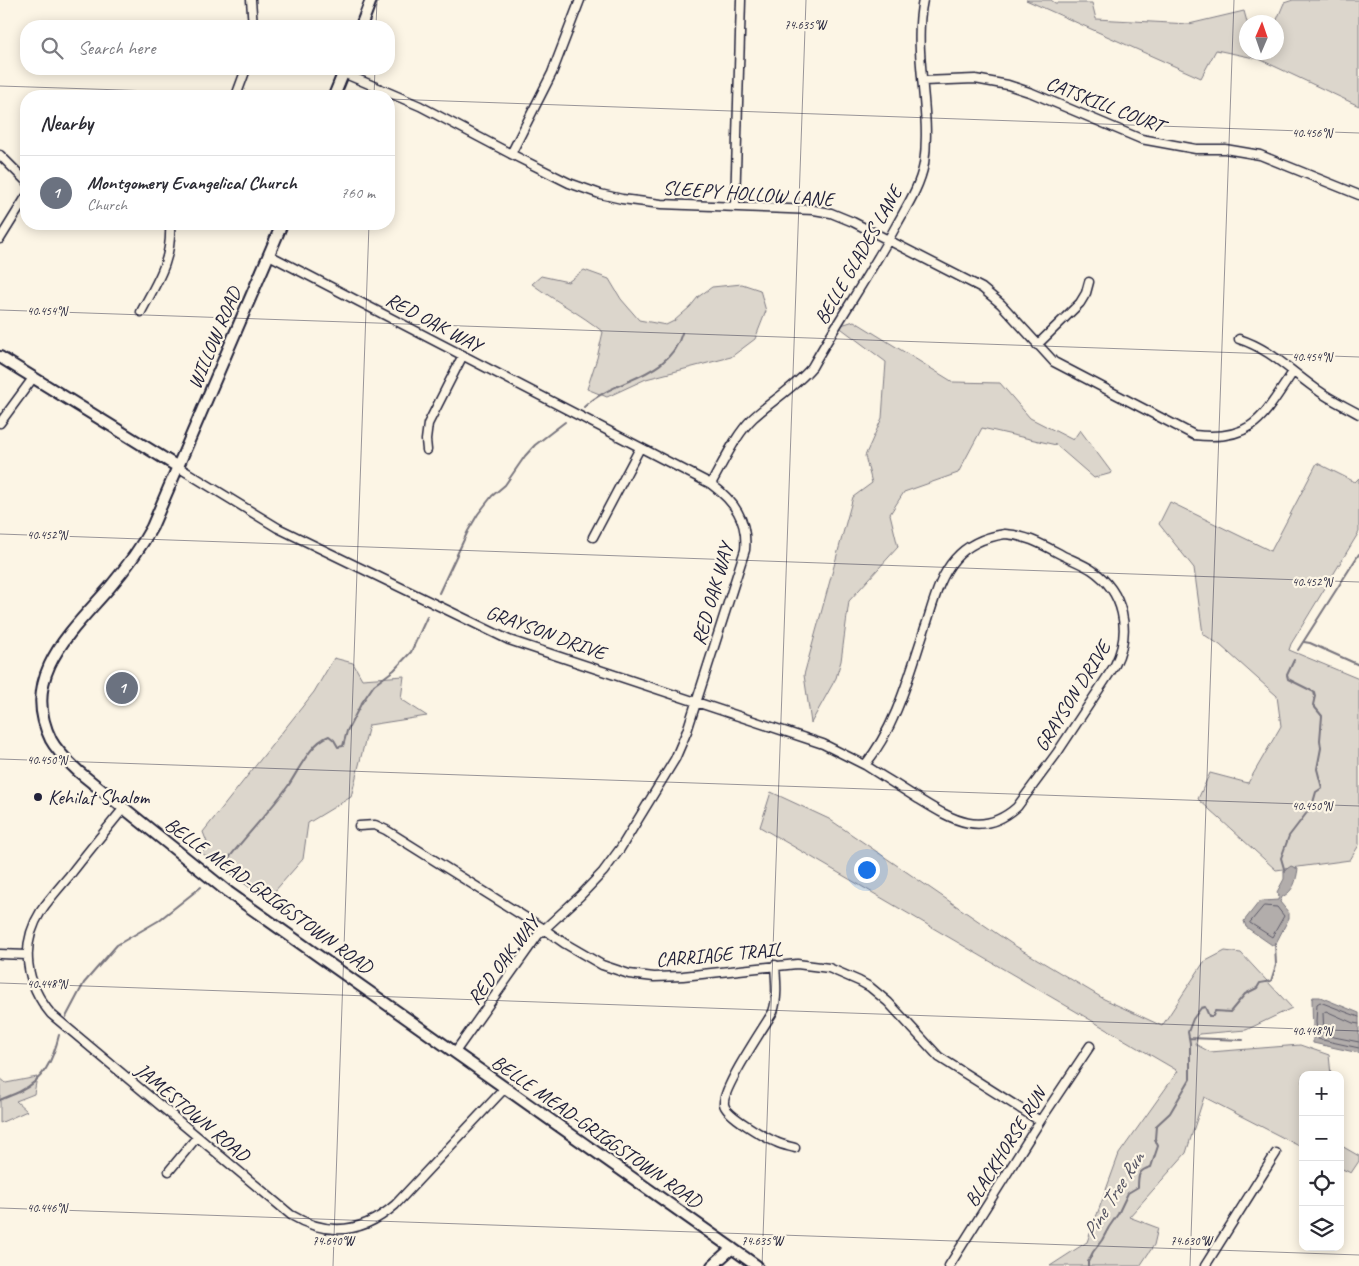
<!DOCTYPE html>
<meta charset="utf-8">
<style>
body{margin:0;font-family:Caveat,sans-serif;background:#f2f2f3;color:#2b2b33}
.controls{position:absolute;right:15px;bottom:15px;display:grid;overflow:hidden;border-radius:10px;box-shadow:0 2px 12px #0003}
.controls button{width:45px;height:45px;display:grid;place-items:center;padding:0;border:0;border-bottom:1px solid #e1e1e2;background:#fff;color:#2b2b33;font:25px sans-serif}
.compass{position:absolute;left:1239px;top:15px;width:45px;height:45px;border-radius:50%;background:#fff;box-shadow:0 2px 12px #0003;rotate:2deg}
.you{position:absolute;left:866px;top:869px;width:18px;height:18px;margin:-12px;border:4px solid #fff;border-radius:50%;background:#1a73e8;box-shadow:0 0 0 8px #1a73e833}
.badge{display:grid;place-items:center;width:32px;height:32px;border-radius:50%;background:#111827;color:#fff;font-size:16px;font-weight:700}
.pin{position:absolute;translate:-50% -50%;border:2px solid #fff;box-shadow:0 1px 5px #0006}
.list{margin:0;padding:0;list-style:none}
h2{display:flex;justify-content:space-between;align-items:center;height:65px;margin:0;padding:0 20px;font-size:21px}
h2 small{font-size:16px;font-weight:400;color:#7c7c81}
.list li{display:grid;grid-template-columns:32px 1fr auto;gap:15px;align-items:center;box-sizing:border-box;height:75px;padding:0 20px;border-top:1px solid #e1e1e2}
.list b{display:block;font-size:19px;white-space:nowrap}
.list p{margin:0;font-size:16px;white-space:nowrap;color:#7c7c81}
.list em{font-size:16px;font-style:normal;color:#7c7c81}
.icon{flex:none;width:28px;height:28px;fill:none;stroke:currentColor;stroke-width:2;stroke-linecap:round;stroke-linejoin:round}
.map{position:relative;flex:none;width:1359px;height:1266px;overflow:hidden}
.search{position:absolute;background:#fff;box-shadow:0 2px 12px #0003;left:20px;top:20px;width:375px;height:55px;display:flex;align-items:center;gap:12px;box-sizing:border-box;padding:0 18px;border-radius:20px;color:#7c7c81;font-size:19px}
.panel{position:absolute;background:#fff;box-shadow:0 2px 12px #0003;left:20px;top:90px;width:375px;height:140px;border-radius:20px}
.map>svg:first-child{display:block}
.green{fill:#dcd6cc;stroke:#7f7c84}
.water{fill:#b2adab;stroke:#78757e}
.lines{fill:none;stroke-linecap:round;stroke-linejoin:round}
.shore{stroke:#5c5a68;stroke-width:1}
.stream{stroke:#78757e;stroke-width:2}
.minor-casing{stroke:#22223b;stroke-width:11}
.tertiary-casing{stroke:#22223b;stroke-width:14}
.minor{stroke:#fcf5e5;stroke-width:8}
.tertiary{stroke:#fcf5e5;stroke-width:10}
.ticks{fill:none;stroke:#22223b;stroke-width:1;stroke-opacity:0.45}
.poi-dot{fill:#22223b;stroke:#fcf5e5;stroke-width:2}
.labels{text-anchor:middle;stroke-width:4.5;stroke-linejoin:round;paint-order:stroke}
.street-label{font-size:20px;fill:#22223b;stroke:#fcf5e5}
.poi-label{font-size:20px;fill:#22223b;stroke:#fcf5e5;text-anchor:start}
.water-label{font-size:21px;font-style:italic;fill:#545362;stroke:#fcf5e5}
.ticks-label{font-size:12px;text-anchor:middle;fill:#22223b;stroke:#fcf5e5;stroke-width:4.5;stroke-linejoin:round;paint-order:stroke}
</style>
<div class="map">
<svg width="1359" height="1266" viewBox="0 0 1359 1266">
<rect width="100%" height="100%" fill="#fcf5e5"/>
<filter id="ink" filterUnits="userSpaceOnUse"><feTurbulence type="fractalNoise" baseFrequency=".02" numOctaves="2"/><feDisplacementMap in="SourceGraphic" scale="10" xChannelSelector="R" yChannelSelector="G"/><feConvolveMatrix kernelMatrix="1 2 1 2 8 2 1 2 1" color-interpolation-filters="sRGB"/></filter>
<g filter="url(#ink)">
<path class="green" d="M1026,0h25l4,3h37l4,16 93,5 55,-13 3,11 -1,30h30v-30l8,-19 9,-3h66v106l-100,-47 -43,-9 -15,28z
M584,270l25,9 12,20 18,21 27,5 8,-4 16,-14 8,-10 14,-10 30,-3 18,6 6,21 -11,28 -24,18 -85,22 -39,18 -20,-8 10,-31 6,-26c-22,-18 -48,-31 -71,-48l9,-8 27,6z
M854,321l99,61 47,1 30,35 43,22 7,-10 32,43 -18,5 -38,-33 -74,-17 -24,45 -54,19 -14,22 8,33 -49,54 -8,60 -5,17 -25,45 -7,-48 49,-178 19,-14 -7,-27 17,-38 4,-56 -48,-36z
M1317,463l38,19 4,-4v54l-68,112 -2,6 70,29v166l-9,15 -74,10 -78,-71 12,-26 38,10 33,-57 -4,-30 -57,-51 -17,-11 -9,-66 -35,-44 11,-22 101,49z
M334,658l19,5 9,16 42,-3 -3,23 26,17 -58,9 -18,72 -43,26 -5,36 -29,33 -14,3 -58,-42 6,-8 -5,-13 111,-140z
M771,792l58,27 183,125 92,55 58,27 42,-64 21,-11 16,2 51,55 -46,22 -47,4 -4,10 15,8 90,-7 29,10 2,20h-28v73l-99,-51 -18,56 -57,64 29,11 -4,17 -14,21h-90l37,-24 32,-88 59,-83 -418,-244z
M37,1077l-3,17 -18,7 11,10 -27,12v-45l6,5z
M1340,1145l19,11v5l-8,12 -11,-5z"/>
<path class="water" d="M1291,866l7,3c-2,12 -4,22 -16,28l-2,5 9,11v5l-14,27h-3l-26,-18 -2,-6 15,-19 4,-1 15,-1 1,-5 -2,-3 7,-13v-8z
M1313,997h7l39,16v40l-46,-10 -1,-44z"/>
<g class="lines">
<path class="shore" d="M1264,906l13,1 7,9 -12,21 -22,-14z
M1359,1017l-39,-15 -3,2 -1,18 2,17 41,9
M1359,1024l-6,-1 -27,-12 -3,2 1,22 35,7"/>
<path class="stream" d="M584,407c30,-29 85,-28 98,-74
M439,593l29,-62 10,-17 14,-18 13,-11 20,-29 10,-11 30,-23
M1304,642l6,1 49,22
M1298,650l61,-96
M229,858c19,-25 41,-47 59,-72 11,-16 22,-43 41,-50l5,4 4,7 5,-1 4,-15 14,-27 13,-19 20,-15 17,-18 16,-35
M1285,872l-4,-14 8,-22 23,-30 4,-14 6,-4 -5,-19 4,-21 -1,-8 2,-24 -9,-11 2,-9 -1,-4 -26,-13 -1,-4 7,-15
M66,1017l18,-34 33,-38 41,-24 43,-34
M1189,1038l54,2
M0,1100c6,-3 13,-5 19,-8 25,-12 34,-32 40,-57
M1088,1266v-4l5,-10 9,-12 7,-13 9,-13 10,-21 10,-6c0,-11 0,-17 13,-20l7,-21 -3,-7 1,-13 14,-13 20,-34v-36l-2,-11 5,-13 8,-11 4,-1 4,9h4l2,-5 15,1 15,-18 12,-6 3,-5 11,-2 5,-16 -1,-22"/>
<defs>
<path id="minor" d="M251,0l2,26
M334,69l86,37 91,48 58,29 31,11 22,5 39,5 153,6 17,3 22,9 129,66 19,16 53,58 140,73c60,7 69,-19 99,-63
M923,81l52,-2 33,6 24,8 109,46 55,10h29l35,6 99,40
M236,96l10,-27
M511,154l41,-81 28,-73
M0,155l26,26
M735,206l6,-206
M0,239l26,-42
M269,255l442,229c23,17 37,36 34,66l-58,181 -12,28 -55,90 -17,23 -23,24 -42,39 -83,117
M141,312c17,-32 31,-51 29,-88
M1239,339c32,10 52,33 80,52 12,9 26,15 40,23
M1037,345l43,-42 6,-10 3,-11
M0,423l33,-45
M427,450l-1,-10 2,-16 35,-69
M178,467l100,61 231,112 314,104 42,21
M711,484c12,-21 25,-50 42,-66 20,-18 42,-31 59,-51 27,-48 58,-93 84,-141 11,-20 24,-40 28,-62 8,-54 -12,-111 -1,-164
M1005,534c21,1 38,11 57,21 10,5 21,9 30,15 32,22 40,61 23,95l-58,88 -40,54c-36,32 -66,12 -100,-9 -17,-11 -35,-22 -52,-33 33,-41 45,-94 62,-143 7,-22 13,-46 28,-63 13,-15 30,-22 50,-25z
M593,537l47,-89
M123,809c-18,22 -36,44 -53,66 -10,12 -21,24 -29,36 -22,35 -15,73 10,103l240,201c37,22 72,18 104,-10l110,-117
M359,826l16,-1 11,5 158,99 20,14 38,22 27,9 25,3 29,-1 114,-12 32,4 30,13 11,6 18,15 51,55 101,64
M0,954l27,1
M775,965c1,16 3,32 -2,47 -10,16 -51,77 -49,92 1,11 42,34 52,38 6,3 12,4 19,6
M169,1171l28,-34
M949,1266l91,-145 50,-75
M1205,1266l71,-113"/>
<path id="tertiary" d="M361,26l10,-26
M334,96l11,-27
M282,224l-130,303c-12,22 -26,41 -42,60 -38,44 -91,89 -59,153 7,13 18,22 28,32l149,120 529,374
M0,357l178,110
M712,1266l20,-18"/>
</defs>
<use href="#minor" class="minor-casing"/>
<use href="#tertiary" class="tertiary-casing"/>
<use href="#minor" class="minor"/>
<use href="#tertiary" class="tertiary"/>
</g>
</g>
<path class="ticks" d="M376,26l1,-26M0,86l305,10M374,96l1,-27M389,99l970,34M0,310l1359,47M0,534l1359,48M0,759l1359,47M0,983l1359,48M0,1208l1359,47M333,1266l36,-1042M762,1266l44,-1266M1190,1266l44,-1266"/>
<circle class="poi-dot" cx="38" cy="797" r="5"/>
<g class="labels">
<g class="street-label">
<text transform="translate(1105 104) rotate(21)" y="7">CATSKILL COURT</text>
<text transform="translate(748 193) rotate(4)" y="7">SLEEPY HOLLOW LANE</text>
<text transform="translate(858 255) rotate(-60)" y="7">BELLE GLADES LANE</text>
<text transform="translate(434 322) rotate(28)" y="7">RED OAK WAY</text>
<text transform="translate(214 338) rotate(-67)" y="7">WILLOW ROAD</text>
<text transform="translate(712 594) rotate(-74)" y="7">RED OAK WAY</text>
<text transform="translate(546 632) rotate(20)" y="7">GRAYSON DRIVE</text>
<text transform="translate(1072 696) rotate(-58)" y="7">GRAYSON DRIVE</text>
<text transform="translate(269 895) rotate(36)" y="7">BELLE MEAD-GRIGGSTOWN ROAD</text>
<text transform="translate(719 954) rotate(-5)" y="7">CARRIAGE TRAIL</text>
<text transform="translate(503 960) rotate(-53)" y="7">RED OAK WAY</text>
<text transform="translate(193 1112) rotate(40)" y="7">JAMESTOWN ROAD</text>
<text transform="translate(597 1131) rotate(35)" y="7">BELLE MEAD-GRIGGSTOWN ROAD</text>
<text transform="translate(1005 1147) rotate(-58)" y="7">BLACKHORSE RUN</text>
</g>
<g class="poi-label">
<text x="48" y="804">Kehilat Shalom</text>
</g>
<g class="water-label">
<text transform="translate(1113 1195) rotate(-58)" y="7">Pine Tree Run</text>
</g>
</g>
<g class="ticks-label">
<text x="805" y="29">74.635°W</text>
<text x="1312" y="137">40.456°N</text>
<text x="47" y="315">40.454°N</text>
<text x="1312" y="361">40.454°N</text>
<text x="47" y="539">40.452°N</text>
<text x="1312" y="586">40.452°N</text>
<text x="47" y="764">40.450°N</text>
<text x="1312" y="810">40.450°N</text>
<text x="47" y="988">40.448°N</text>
<text x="1312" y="1035">40.448°N</text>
<text x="47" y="1212">40.446°N</text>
<text x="333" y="1245">74.640°W</text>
<text x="762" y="1245">74.635°W</text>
<text x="1191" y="1245">74.630°W</text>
</g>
</svg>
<div class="controls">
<button>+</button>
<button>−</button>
<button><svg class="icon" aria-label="locate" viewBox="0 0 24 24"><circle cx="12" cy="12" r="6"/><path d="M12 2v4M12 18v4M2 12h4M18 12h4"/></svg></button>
<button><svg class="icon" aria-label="layers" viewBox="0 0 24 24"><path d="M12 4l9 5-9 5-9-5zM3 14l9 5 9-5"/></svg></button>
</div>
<svg class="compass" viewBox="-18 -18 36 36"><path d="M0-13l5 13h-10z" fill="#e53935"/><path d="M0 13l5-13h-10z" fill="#7c7c81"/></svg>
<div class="you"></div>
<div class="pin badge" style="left:122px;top:688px;background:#6b7280">1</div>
<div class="search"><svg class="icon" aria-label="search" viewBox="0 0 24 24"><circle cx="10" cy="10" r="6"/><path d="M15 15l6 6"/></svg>Search here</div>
<section class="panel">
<h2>Nearby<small></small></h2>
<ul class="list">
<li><span class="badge" style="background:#6b7280">1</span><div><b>Montgomery Evangelical Church</b><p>Church</p></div><em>760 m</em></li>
</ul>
</section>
</div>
